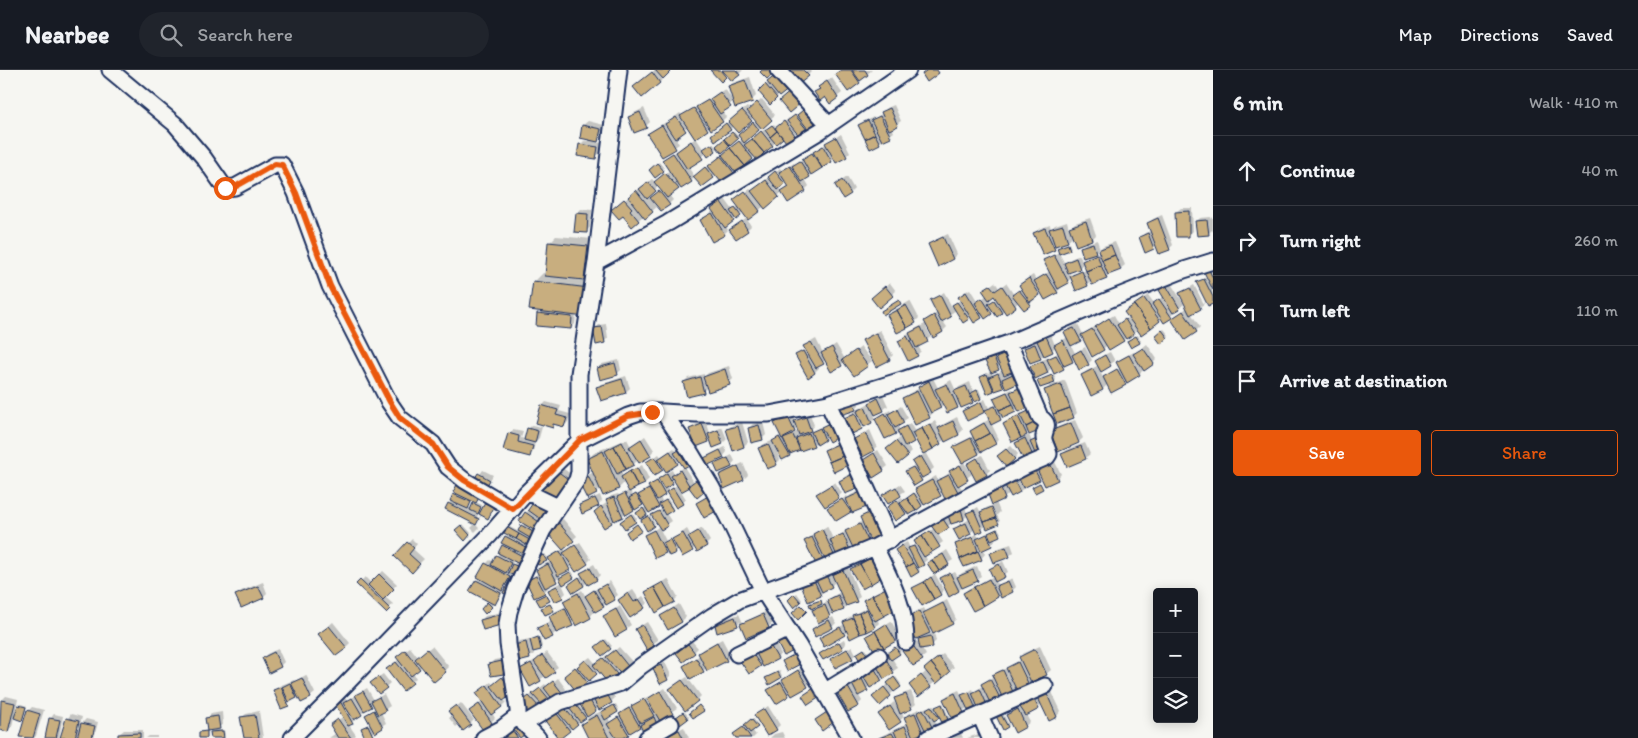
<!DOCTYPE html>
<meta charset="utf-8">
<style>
body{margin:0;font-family:Itim,sans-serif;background:#20242c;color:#f1f3f6}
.controls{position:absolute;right:15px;bottom:15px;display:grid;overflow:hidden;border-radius:5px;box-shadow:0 2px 12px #0003}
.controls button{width:45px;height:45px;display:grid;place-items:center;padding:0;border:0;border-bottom:1px solid #363941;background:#171b24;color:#f1f3f6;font:25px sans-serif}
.stop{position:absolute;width:15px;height:15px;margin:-11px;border:4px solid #ea580c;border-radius:50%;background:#fff}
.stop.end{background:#ea580c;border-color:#fff;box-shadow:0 1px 5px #0008}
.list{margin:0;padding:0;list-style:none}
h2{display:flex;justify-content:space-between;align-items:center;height:65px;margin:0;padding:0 20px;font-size:21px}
h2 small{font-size:16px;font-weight:400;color:#9ea1a6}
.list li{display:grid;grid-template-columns:32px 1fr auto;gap:15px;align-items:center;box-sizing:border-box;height:70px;padding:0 20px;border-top:1px solid #363941}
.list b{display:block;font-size:19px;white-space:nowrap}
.list em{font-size:16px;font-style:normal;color:#9ea1a6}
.actions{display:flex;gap:10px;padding:15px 20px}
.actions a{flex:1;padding:11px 0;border:1px solid #ea580c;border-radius:5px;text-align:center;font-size:18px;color:#ea580c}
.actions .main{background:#ea580c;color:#fff}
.icon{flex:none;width:28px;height:28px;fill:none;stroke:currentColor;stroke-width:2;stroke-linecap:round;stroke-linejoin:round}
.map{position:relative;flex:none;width:1213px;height:668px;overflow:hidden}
header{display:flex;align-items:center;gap:30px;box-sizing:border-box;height:70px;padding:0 25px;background:#171b24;border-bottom:1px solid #363941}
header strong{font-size:24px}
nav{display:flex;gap:28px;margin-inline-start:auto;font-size:18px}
.search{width:350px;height:45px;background:#20242c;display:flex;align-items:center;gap:12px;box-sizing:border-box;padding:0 18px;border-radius:28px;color:#9ea1a6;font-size:19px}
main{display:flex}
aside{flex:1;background:#171b24}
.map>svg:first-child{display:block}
.shadow{fill:#0003;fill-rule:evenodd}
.building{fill:#c8ae7f;stroke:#1b2f5e}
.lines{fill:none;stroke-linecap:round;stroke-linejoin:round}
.minor-casing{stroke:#1b2f5e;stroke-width:19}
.minor{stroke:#f6f6f2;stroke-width:15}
.route{stroke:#ea580c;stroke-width:6}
</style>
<header>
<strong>Nearbee</strong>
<div class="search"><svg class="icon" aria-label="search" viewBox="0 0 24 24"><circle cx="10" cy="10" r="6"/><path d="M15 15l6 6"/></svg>Search here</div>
<nav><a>Map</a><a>Directions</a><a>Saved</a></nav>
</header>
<main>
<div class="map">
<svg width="1213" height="668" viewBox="0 0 1213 668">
<rect width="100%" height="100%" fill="#f6f6f2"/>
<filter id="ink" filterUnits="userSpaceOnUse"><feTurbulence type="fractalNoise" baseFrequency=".02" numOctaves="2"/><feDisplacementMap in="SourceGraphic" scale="10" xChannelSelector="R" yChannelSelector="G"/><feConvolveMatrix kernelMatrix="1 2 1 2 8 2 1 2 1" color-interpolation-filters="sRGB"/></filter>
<g filter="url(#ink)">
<path class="shadow" d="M655,0h16l-11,12 -18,14 -8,-9z
M712,0h31l-4,4h-12l-6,6z
M787,0h24l1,1 -4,4z
M841,0h31l-24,20z
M750,7l6,19 -4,4 -18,1 -12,10 4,6 -4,4 -12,5 -15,11 -7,-11 -13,11 4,7 -17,12 -13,-22 4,-4 13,-8 1,1 13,-10 2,3 43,-27 8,12 -4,-14 4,-4z
M832,8l10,15 -12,9 -4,-6 -10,-4 8,-9z
M769,12l10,13 -9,8 -11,-12z
M762,29l13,16 -30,25 3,3 18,-15 1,2 7,-6 3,4 12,-10 1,2 23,-17 5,16 -18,16 -3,-4 -3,3 -11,2 -26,22 -2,-2 -18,15 -2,-2 -14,12 -5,-8 -3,4h-18l-4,4 -11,5 -11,9 4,5 -4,4 -11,2 -13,11 -1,-2 -12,11 -15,-20 35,-27 3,3 15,-12 -2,-13 28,-19 8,12 9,-7 4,6 -2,1 -8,3 -19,14 7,10 48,-38 -3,-3 -3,2 -18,6 15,-12 4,4 18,-15 -2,-4 -16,15 -5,-6 -3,3 -18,6 35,-28 3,3zM659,116l3,4 -11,10 -3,-4z
M894,35l7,16 -9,6 2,5 -15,11 -19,-17 13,-9 1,2 9,-6 4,-5z
M644,38l6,14 -4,4 -16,-9 4,-4z
M588,51l16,4 -2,12 -6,5 5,1 -1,10 -5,4 -15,-12 4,-4h6l-7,-16z
M841,64l9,18 -4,4 -11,2 -30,21 4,7 -4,4 -22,2 7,-6 -3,-5 -8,6 3,5 -4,4 -31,23 4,7 -4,4h-16l16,-12 -4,-6 -17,14 2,4 -4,4 -23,-14 13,-9 3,-6 8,-6 8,11 6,-4 -2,-7 13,-10 2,2 28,-23 2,3 12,-8 1,1z
M659,92l5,6 -9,8 -5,-6z
M847,107l7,12 -4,4 -14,-8z
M1181,138h11l1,23 -4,4 -13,-23z
M581,139l11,1 -2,17 -4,5 -9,-19z
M1162,145l11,30 -4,4 -12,-4 -4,3 -12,-11 4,-4 6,-2 -2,-8 4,-4z
M1211,147v2l2,-2v15l-1,-2 -4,4 -12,-12 4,-4z
M1090,148l6,17 -8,8 9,-3 3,9 3,-3 12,-4 10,23 -5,4 -10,5 -4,4 -15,3 -3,4 -11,4 -5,-11 -12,8 1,2 -4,4h-15l-9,7 1,1 -4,4 -11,-3 -4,5 -11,4 -7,5 -3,-5 -9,7 -1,-2 -3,2 -10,-1 -3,2 -12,-8 -14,10 5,7 -4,4 -15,-5 -2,1 5,10 -13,9 3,5 -4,4 -18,-14 16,-12 12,-6 -2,-2 5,-4 7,-4 -6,-12 13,-9 8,15 9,-8 -2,-2 4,-4 7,-4 8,13 9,-7 1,-8 7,-5 4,6 7,-5 8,12 8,-7 -2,-3 4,-4 9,-6 3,5 14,-9 -5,-10 15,-10 -1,-3 1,-1 9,-4 2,5 -2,1 -10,4 6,11 5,-5 10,-4 2,7 9,-9 -10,-5 8,-8 -16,-5 -5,6 -10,3 -4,5 -19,-16 4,-4 11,-4 1,4 4,-4 12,-4 2,8 6,-6zM1098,179l2,3 -8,3zM1084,193l4,6 -14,7v-3l-3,3 -2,-4 10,-4zM994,225l3,4 -6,3 -3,-4z
M948,164l9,20 -4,4 -24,-13 4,-4z
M556,166l38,3 -4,33 -6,6 13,2 -21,35 -1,9 -4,4 -32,-14 3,-4 -8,-28 9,-9 3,1 4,-32z
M1211,199l2,4v29l-5,2 -11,-21 11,-7 -2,-4z
M1170,212l14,22 -19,17 -3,-3 -21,15 -3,-4 -15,11 -16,5 -4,4 -20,-12 -12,8 4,8 10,-6 7,13 -4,4 -13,-6 -12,10 -11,-1 -4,5 -17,-5 4,-4 12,-5 1,2 11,-8 -3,-5 -16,11 -15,-9 4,-4 21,-12 5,12 13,-8 -2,-4 4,-5 8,-4 5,10 31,-19 5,9 10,-7 1,-9 18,-13 6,8 10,-7 -4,-6z
M890,213l6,8 -17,15 -3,-12z
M1194,215l10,19 -13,9 9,14 -4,4 -24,-12 16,-12 -7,-14z
M910,231l9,17 -4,4 -26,-7 4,-4z
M606,254l2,14 -4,4 -10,-13 5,-4z
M1164,259l5,6 -8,7 -5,-6z
M880,260l13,25 -4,4 -25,-19 4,-4z
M1138,265l3,6 -1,1 -10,-2z
M816,269l7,14 13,-9 9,15 16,-12 11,14 -17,13 -10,-12 -13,8 -6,-10 -9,6 2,2 -4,4 -18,-17 9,-7 -1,-1 4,-4z
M1147,274l10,15 -4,4 -28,21h-17l-5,5 -11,5 -9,-19 4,-4 12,-6 -3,-4 4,-4 10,-5 5,9 -15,10 3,7 4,-4v2l16,-9 -5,-5 4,-4 12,-6 1,2z
M1011,280l6,16 -8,8 10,-4 -16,17 -15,5 -6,-15 9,-6 -4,-10 8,-5 2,3 5,-5zM1001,295l2,5 -10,5 -2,-4z
M619,290l2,10 -4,4 -19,-6 4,-4z
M729,296l4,13 -4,4 -22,4 -4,4 -19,-9 4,-4 16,-4v3l4,-4z
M1054,304l2,6 -2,2 -15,-1z
M626,306l4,12 -4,4 -24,8 -4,-12 4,-4z
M933,308l5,10 13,-8 5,11 3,-4 11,-5 3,9 6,-2 3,8 -10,5 -12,2 -3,3 -13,-3 -11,7v2l-4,4 -25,-19 4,-4 12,-6v-1l4,-4z
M1065,310l12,33 -4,4 -27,-27 4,-4z
M1030,312l-11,26 -28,15 8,16 -20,14 -16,8 9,13 -13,10 3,5 -4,4 -15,-1 -34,21 -1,-2 -3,3 -17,-7 14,-10 2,4 12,-8 4,6 1,-1 -4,-9 4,-4 15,-9 2,5 25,-18 -8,-16 4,-4 15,-7 -3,-5 4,-4 15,-8 -4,-10 -2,2 -20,1 4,-4 17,-9 4,9 8,-4 -2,-5 4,-4 13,-6 1,2 3,-3z
M883,325l5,11 -5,4 -9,4 2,5 14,-9 1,3 10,-7 7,12 -11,7 3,5 10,-7 5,9 20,-11 4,8 5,-5 13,-7 6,13 -4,4 -13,6 -1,-1 -5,4 -15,9 9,16 -13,12 -14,-8 8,-7 -1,-3 4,-4 7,-4 -9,-16 -10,7 5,6 -4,4 -15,-10 9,-8 -3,-7 -12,7 -10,-19 -4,4 -20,10 -6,-14 4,-4z
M857,328l2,7 -4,4 -13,4z
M546,332l15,4 -2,5 11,3 -2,8 -4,4 -9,-3 -3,3 -10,-20z
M1039,335l-10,26 -7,7 7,-3 3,7 11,-7 -8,17 -3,3 -15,-12 8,-8 -21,-11 4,-4 14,-7 1,1z
M792,344l4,8 4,-5 10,-3 4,11 -6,7 6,-1 22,-13 -11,21 -33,13 -3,3 -12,-3 3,8 -4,4 -17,-15 5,-5 8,-3v1l9,-7 -5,-12 4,-4zM798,357l1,4 -7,3v-1z
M1075,350l8,18 -4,4 -28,-10 4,-4z
M706,351l4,12 12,-6 5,12 -4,4 -12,-4 -3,2 -17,-12 4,-4z
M742,352l6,20 -4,4 -10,4 -7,-20 4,-4z
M763,352l3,13 -4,4 -13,-11 4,-4z
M532,355l10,2 -3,11 -4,4 -2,10 -4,4 -20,-22 4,-4 10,2 -2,6 4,1 3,-10z
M870,360l7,16 -4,4 -18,-11z
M645,366l9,14 -4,5 -12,5 -4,4 -13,7 2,5 19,-11 7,14 -4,4 -15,7 3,7 5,-3 1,2 24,-21 9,-5 2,4 10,-7 10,15 6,-5 8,10 -11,9 -8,-10 -8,5 5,8 -4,4 -15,-11 -7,5 2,5 6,-3 5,9 -7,5 5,8 -11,8 6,12 6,-2v1l15,-11 4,7 11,-8 8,13 -4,4 -11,2 -3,3 -13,-1 -3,3 -9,-3 -2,3 -19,-17 14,-9 -7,-11 10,-7 -3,-4 -14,10 -7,-3 8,-4 -3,-5 -33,20 -12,-14 9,-6 -1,-1 4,-5 7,-2 2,3 9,-7 -4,-8 -6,6 -15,6 -3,-6 -5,5 -12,-16 10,-5 -6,-13 7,-7 32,-13 4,8zM675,410l3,4 -9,7 -3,-5z
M842,371l6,23 -23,-13 4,-4z
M1085,373l5,11 -5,4 -22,-4 4,-4z
M1011,376l7,8 -4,5 -11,-7z
M725,377l2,5 -4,5 -19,3 4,-4z
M674,378l3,4 3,-3v11l-13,10 -2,-3 -3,2 -15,-6 12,-9 2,3z
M878,380l10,16 -5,4 -19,-10z
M732,385l3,6 -8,9 16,-7 5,12 -4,4 -19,8 -5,-12 8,-8 -12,-2 4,-4z
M982,385l8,15 -4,4 -18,-10z
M1052,386l9,18 -4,5 -11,5 -4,-8 -22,15 -9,4 -1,-2 -6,5 -8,4 4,10 -3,3 3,6 -13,4 -11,8 3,5 19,-10 3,5 -7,4 1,4 -4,4 -8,4 2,5 -4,5 -25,-14 4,-4 17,-7 -2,-5 -5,4 -15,-4 4,-4 11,-6 -2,-4 -4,4 -12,4 -14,11 5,8 -18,13 2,5 -9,7 2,3 -2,1 -18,-25 7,-4 3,6 7,-5 -1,-2 4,-4 15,-9 11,-15 3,5 15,-16 3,12 11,-7 3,6 5,-5 8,-3 -7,-15z
M561,397l14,10 -32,12z
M483,400l10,5 -13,23 -4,4 -3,-2 -5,7 4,2 4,-7 6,3 -5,12 2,1 9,-16 6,3 -5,10h-7l-7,9 4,4 -4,4 -4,-4 5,-5 -29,-14 7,-14 20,-13z
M855,402l5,11 -4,5 -16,-7 4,-4z
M835,412l7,11 -4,4 -20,-3z
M900,414l5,7 -17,11 -4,-7z
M867,418l-17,23 -21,-3 18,-12 1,2 3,-3z
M600,425l2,6 -4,4 -18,1 4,-4z
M552,436l-41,89 -8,-3 -4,7 -14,13 -3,-3 8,-8 -13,-20 3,-4 6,-13 4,-4 4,2 11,-18 1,-7 3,-3 -3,-7 2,-1 11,6 6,-9 1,-10 4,-4zM514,490l2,1 -6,10 -2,-1zM510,511l-4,9 -3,-2z
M876,439l-3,29 -4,6 -16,1 -19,11h-9l-9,6 -10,-21 4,-4 17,-11 6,13 30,-18 -2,-3 4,-4z
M633,443l4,6 -2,2 -12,-1z
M650,446l5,8 -2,1 -9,-6z
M563,449l14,17 -13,12 2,4 14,-10 11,17 -4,4 -14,2 -14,9 2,5 11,-8 2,4 -12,9 4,9 -4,4 -12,-6 4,-5 9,-4 -3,-5 -13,9 1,2 -4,4 -17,-11 12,-8 -2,-3 4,-4 10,-5 -1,-3 4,-4 9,-5 -11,-21z
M463,454l8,9 -6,6 -8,-9z
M412,469l5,5 -4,5 11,10 -12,12 -16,-15z
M1011,474l3,8 -5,4 -17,-2 4,-5z
M947,480l6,10 -19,12 10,18 -4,4 -26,-5 21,-15 -6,-11z
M545,484l3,4 -2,2 -8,-3z
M875,484l11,18 -34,-2 4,-4z
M1003,491l5,11 -13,8 3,6 14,-8 4,9 -4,4 -11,2 -3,3 -34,-3 4,-4 26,-13 -3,-7z
M594,494l6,11 -4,4 -9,3 -3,3h-15l14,-10 3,-6z
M977,496l4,10 -22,14 -18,-11 4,-4v2l10,-5 3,5 4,-4z
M848,497l12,30 -17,12 -9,3 -5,4 -15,-6 4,-4 11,-5 4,-5 8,-4 -5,-11 -5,5 -7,4v1l-4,4 -17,-9 26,-18 4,8 5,-5z
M383,501l14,13 -12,13 8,7 -7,7 -28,-27 7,-7 6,6z
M668,509l10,18 -4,4 -28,-8z
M610,511l8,14 -24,17 -4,5 -15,5 -19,10 -4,4 -13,-8 13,-8 -2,-4 4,-4 13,-6 -2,-5 4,-4 13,-7 4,7 5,-5 8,-5v2z
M263,512l4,11 -4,4 -26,-2 4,-4z
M890,515l-13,33 2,5 -4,4 -24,10 -3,-6 -4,3 -23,5 4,-4 20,-11 3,-6 10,-6 10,-5 -3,-7 4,-4z
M633,520l6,9 4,-3 5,7 -18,13 -6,-20z
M797,523l5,7 -8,6 -5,-6z
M947,530l9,19 -4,4 -18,9 2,9 -4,4 -10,3 4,7 -13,10 -5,-18 9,-6 4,6 -2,-8 5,-5 -17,-16 4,-4 13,-6 2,4zM932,559l2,4 -8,1z
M679,534l7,13 -4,4 -21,-5z
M620,536l11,19 -15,10 -11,-19z
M505,541l-21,18 -3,-8 4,-5z
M767,541l6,12 -5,4 -22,10 -6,-15 -22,10 -2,-7 4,-4 19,-7 4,9z
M833,547l3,6 -4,4 -19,3 4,-5z
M891,551l9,15 -24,16 -9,-16z
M333,552l17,21 -4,4 -22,-17z
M647,552l11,18 -11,8 -11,-19z
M540,567l2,10 -9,4 1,3 -5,4 -14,-13 4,-4 11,-2 1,2z
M606,569l6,7 -10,8 -5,-7z
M722,569l9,17 -5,4 -18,10 -1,-3 -4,4 -19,-5 16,-11 -1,-2 4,-4z
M844,569l2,5 -4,4 -22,6z
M692,571l6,7 -4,4 -16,1z
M775,572l6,12 -4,4 -17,7 -20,-7z
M432,576l17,21 -4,4 -23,-5 -9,7 3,5 -13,11 -11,-23 7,-7 3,-6 8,-6 8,10z
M852,576l4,8 -4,4 -21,1z
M897,576l4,5 -9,7 6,10 -40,26 4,7 -4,4 -22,-16 53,-35z
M1040,576l11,24 -5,4 -29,15 -4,4 -10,3 -16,9h-9l-8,5 -2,-3 -5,4 -19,-12 4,-4 11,-5 3,6 11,-7 1,3 9,-6 -1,-2 12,-8 4,-5 10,-3 14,-9 -2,-2 4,-4z
M619,577l17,19 -17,4 -3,3 -17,-3 -23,19 -6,-17 20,-15 6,7 11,-9 2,1z
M278,579l6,13 -4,4 -17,-8 4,-4z
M866,579l3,5 -10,7 3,3 -23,8 21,-14v-5z
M547,582l11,15 -27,19 -10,-17 14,-9 1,1z
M943,584l11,13 -4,4 -20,15 -15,-5 12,-10 2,-6z
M506,588l2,10 -4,4 -14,-8 4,-4z
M665,592l6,13 -4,4 -12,-10z
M802,597l9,15 -4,4 -16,7 -14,9 -8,-12z
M780,601l2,5 -1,1h-13z
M383,604l7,9 -10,9 -4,-13z
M507,604l11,14 -15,11 3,3 -4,4 -10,7 3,5 -4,4 -16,-15 8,-6 -1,-12 9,-7 2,3z
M306,605l9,18 -5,4 -12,-2 -6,4v2l-4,4 -13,-15 4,-4 15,-6 1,1z
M687,607l14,19 -4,4 -22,-15z
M896,607l5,7 -11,11 -12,-2z
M558,608l8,11 -11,10 -3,-3 -13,11 -13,-8 19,-15 2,3z
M367,618l7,12 10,-6 6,12 -9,6 5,11 -13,9 -1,3 -6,3 -4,-10 10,-5 -5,-8 9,-7 -3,-5 -24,22 7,10 -4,3h-23l10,-7 -4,-9 9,-6 -7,-12 8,-6 2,3z
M665,618l12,20 -17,11 2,3 -4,4 -16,-1 -21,13h-31l-8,-14 7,-7 27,-13 3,6 -11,7 2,5 11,-7 3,-5 25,-14 1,2z
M610,619l5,9 -4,4 -24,13 -27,23 -16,-20 23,-16 5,5 5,-4 5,7 2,-1 -5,-8z
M1051,620l10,21 -4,5 -8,3 -7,-15 -16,11 4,7 -5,4 -17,-11 13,-9 15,-13 3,5z
M911,621l5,13 -5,4 -10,4 3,5 -14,11 -10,-14 14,-12 4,6 -2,-9 4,-4z
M6,626l12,3 -2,9 5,-4 6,2 -4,12 -2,1 -7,-2 -2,10 -4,4 -8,-2v-18l2,-11z
M461,633l13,17 -4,4h-11l-3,3 -7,-9 4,-3 -1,-5z
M943,633l6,14 -1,2 -8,-4 -6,5 3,6 -4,4 -7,-2 -13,10h-36l31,-15 -2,-6 4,-4 9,-4 1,3 2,-3 11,-4 2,3z
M768,636l12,19 -4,4 -20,-14z
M32,637l12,3 -8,26 -2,2h-8l-6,-2 8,-25z
M1001,640l8,15 -2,1 -11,-12z
M259,641l4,27h-18l-4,-20 5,-4z
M222,642l1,12 -7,6h8l1,5 -2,2 -11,1 -1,-5 5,-5 -9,-10 4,-4z
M685,642l4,5 -2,1 -9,-1z
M54,644l9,2 -4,22h-13l4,-19z
M71,644l11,3 -2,8 6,-6 12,3 -4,16h-32l5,-19z
M753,648l5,7 -6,5 4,5 -3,3h-15l-3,-4z
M958,656l5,12h-25z
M684,657l5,11h-20l3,-5z
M987,658l5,10h-25l9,-3z
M124,660h19v8h-23l-1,-4z
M782,662l3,6h-15l4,-4z
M149,666h8v2h-11z"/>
<path class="building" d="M655,0h15l1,1 -8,8z
M710,0h10l6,7 -5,5z
M722,0h14l4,5 -8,6z
M762,0h10l2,3 -7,6 -7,-7z
M785,0h18l6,6 -11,9z
M841,0h10l9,13 -12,9 -13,-18z
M852,0h13l3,5 -8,6z
M927,0h10l2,3 -12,9 -5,-8z
M652,2l8,11 -18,15 -9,-11z
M776,5l13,14 -10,8 -12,-15z
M745,10l8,22 -18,6 -7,-22z
M827,11l11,17 -8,6 -5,-7 -5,4 -6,-9 6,-3 -2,-2z
M765,14l12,14 -7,7 -12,-14z
M792,20l10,12 -13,11 -10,-12z
M720,22l11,15 -11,7 -10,-15z
M708,30l15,22 -12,8 -15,-23z
M757,32l15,18 -10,9 -15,-18z
M808,36l11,14 -11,9 -11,-14z
M694,38l14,22 -13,9 -15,-23z
M890,38l8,18 -9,4 -8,-18z
M742,40l10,11 -14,12 -10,-11z
M640,42l7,16 -13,5 -6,-16z
M795,45l13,16 -8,6 -13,-16z
M880,46l11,21 -9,4 -11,-21z
M676,47l10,14 -11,8 -10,-15z
M868,50l7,14 -10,5 -7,-14z
M784,51l11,14 -9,7 -11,-14z
M753,52l6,8 -15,13 -6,-8z
M726,53l5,7 -16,11 -4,-6z
M582,55l19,4 -3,13 -18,-4z
M662,55l14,24 -14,8 -15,-23z
M772,55l5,6 -7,6 -5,-7z
M761,61l12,15 -9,7 -12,-14z
M777,61l6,7 -7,6 -6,-7z
M732,62l6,7 -8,7 -6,-7z
M875,64l5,10 -10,5 -5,-10z
M836,67l11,20 -11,6 -11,-20z
M724,69l6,7 -8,7 -6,-7z
M752,69l12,14 -7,7 -13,-15z
M691,71l12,18 -16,10 -11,-17z
M739,71l14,18 -8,7 -15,-18z
M579,74l19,3 -2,12 -19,-3z
M711,74l5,7 -8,6 -5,-8z
M823,76l9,16 -10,6 -9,-16z
M730,78l15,18 -9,7 -14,-18z
M673,83l19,29 -11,7 -19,-29z
M812,83l10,15 -11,7 -9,-16z
M721,86l13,17 -13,9 -13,-16z
M800,91l10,16 -8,5 -10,-16z
M657,93l7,8 -9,7 -6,-8z
M790,96l16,25 -18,12 -7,-11 8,-5 -10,-15z
M705,97l9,11 -12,9 -9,-10z
M775,101l10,13 -7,6 -10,-13z
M665,103l14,16 -12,9 -13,-16z
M766,110l13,17 -14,12 -14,-18z
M842,110l9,14 -8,5 -8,-14z
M648,112l8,9 -9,8 -8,-10z
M636,120l17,22 -8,7 -17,-22z
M659,121l11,14 -9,6 -11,-13z
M745,121l15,20 -12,9 -15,-20z
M624,129l8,9 -2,2 9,11 -7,6 -9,-11 -4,3 -8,-9z
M721,132l13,19 -9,7 -14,-19z
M735,138l6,8 -5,4 -6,-9z
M1189,141v26h-13l-1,-25z
M576,143l12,1 -1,19 -13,-1z
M712,143l13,22 -13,7 -12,-22z
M1158,148l12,32 -11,4 -12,-31z
M1207,150l2,15 -12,1 -2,-15z
M742,151l6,10 -12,8 -7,-9z
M1086,151l6,19 -16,6 -7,-19z
M1063,155l5,17 -13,4 -6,-17z
M1045,158l10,22 -12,5 -10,-22z
M1148,163l6,16 -9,4 -6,-16z
M943,167l10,22 -15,8 -10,-23z
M548,172l40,4 -4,34 -39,-4z
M1093,173l3,10 -13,4 -3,-10z
M1068,174l2,6 -11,4 -2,-6z
M1111,175l4,10 -13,5 -4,-10z
M1097,184l4,11 -15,6 -4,-10z
M1054,185l15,28 -11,6 -15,-29z
M1115,185l6,15 -13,5 -6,-15z
M1076,188l4,11 -12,4 -4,-10z
M1101,195l6,14 -15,6 -6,-14z
M1209,200l4,8v12l-9,-18z
M1082,201l6,15 -12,5 -6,-15z
M1046,204l12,19 -13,7 -11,-19z
M1029,208l11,17 -10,7 -11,-17z
M1204,209l9,18v7l-5,2 -12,-24z
M533,211l56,7 -4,29 -56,-7z
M990,215l5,6 7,-5 14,21 -10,7 -12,-18 -5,4 -7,-10z
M1166,215l14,24 -7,4 -14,-23z
M885,216l8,10 -14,12 -8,-10z
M1190,218l11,21 -11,6 -11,-22z
M1019,220l12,15 -7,5 -12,-15z
M966,222l16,26 -8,5 -16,-26z
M940,225l11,22 -10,5 -11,-22z
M982,228l10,16 -7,5 -10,-16z
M1144,228l16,23 -9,7 -17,-23z
M1159,229l13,19 -8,5 -12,-19z
M899,230l2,4 -18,11 -2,-4z
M994,230l8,13 -5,4 -9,-13z
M957,232l12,17 -6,4 -11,-18z
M906,235l10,18 -9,5 -10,-18z
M1134,235l17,23 -10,7 -17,-23z
M897,240l10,18 -10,5 -10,-18z
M1183,241l14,21 -12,8 -14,-21z
M537,243l35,4 -1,12 -35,-3z
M934,245l9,17 -10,6 -9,-17z
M1109,248l15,23 -15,9 -14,-23z
M1125,249l9,15 -8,5 -9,-14z
M602,257l3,16 -9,2 -3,-17z
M921,257l7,15 -12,6 -7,-15z
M1074,258l7,13 -10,5 -7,-14z
M1092,259l12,21 -12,7 -11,-22z
M1162,260l6,8 -7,6 -6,-8z
M876,263l14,27 -14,7 -14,-27z
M907,266l11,20 -10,5 -10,-20z
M1046,266l7,16 -9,4 -7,-15z
M1136,266l4,7 -9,5 -4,-7z
M1063,270l10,22 -9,4 -10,-21z
M811,272l13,22 -8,4 -13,-22z
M1035,274l6,15 -11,4 -6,-15z
M832,277l10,19 -11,6 -10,-19z
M1143,278l11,16 -10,7 -11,-17z
M856,280l12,16 -14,10 -12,-16z
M1081,280l8,15 -10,5 -7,-15z
M803,281l12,22 -7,5 -13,-23z
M1006,284l8,17 -10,4 -8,-17z
M1056,285l8,14 -10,5 -7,-15z
M1105,285l6,11 -10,6 -6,-11z
M1129,285l11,20 -13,8 -11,-21z
M994,287l5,13 -8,3 -6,-12z
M1043,291l5,12 -13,6 -5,-13z
M615,293l3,12 -18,5 -3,-12z
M725,299l5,16 -22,7 -5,-15z
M1093,299l10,21 -12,6 -10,-21z
M1117,299l9,16 -15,8 -8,-16z
M998,303l6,15 -9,3 -6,-14z
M1015,303l4,10 -13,6 -4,-10z
M987,304l7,17 -7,3 -7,-17z
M1052,305l3,8 -15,5 -3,-7z
M700,307l4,16 -17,4 -4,-15z
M622,309l4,14 -25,8 -5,-14z
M929,311l12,27 -10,5 -13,-26z
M947,314l11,24 -11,5 -12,-24z
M1061,314l9,24 -17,6 -9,-24z
M1026,315l8,20 -15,7 -9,-20z
M966,316l7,17 -12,5 -7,-17z
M977,320l4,9 -6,3 -4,-9z
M917,321l13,27 -15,7 -13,-27z
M1007,322l6,12 -14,6 -6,-12z
M878,328l6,13 -9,4 -6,-12z
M853,331l3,9 -15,5 -3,-9z
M981,332l4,10 -18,9 -5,-10z
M1013,334l3,8 -13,6 -4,-8z
M541,335l17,5 -2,5 11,3 -3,9 -11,-3v4l-17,-5z
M995,336l6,14 -10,5 -6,-15z
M865,337l7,16 -8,4 -7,-16z
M1035,338l5,12 -14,7 -6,-12z
M1070,338l4,10 -17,6 -4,-10z
M897,339l7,14 -9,5 -7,-14z
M855,343l7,16 -10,5 -8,-16z
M885,343l11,21 -11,5 -10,-20z
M1018,346l9,19 -6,3 -9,-19z
M788,347l7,15 -13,7 -8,-16z
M806,347l5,14 -12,4 -5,-14z
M1012,349l9,19 -9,4 -9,-18z
M1040,350l4,9 -15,6 -3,-8z
M953,351l6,14 -14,7 -7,-14z
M832,352l7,14 -10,6 -8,-15z
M984,353l6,10 -15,8 -5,-10z
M1071,353l8,20 -21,9 -8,-21z
M702,354l7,18 -13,5 -7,-18z
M930,354l11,20 -8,5 -11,-21z
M759,355l4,15 -12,3 -3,-15z
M738,356l6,21 -11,4 -7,-22z
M906,356l8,16 -9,5 -8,-16z
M527,358l11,3 -3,12 -11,-3z
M820,358l5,12 -8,5 -6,-13z
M922,358l11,21 -10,5 -11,-21z
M718,360l5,14 -10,4 -5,-14z
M508,363l11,3 -1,6 15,4 -3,11 -27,-7z
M809,363l5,13 -14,5 -4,-13z
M865,363l9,18 -11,6 -9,-18z
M990,363l6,11 -15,8 -6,-11z
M793,365l7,15 -10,4 -7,-15z
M779,367l11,19 -8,4 -10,-19z
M971,368l8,16 -17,9 -9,-16z
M1025,368l8,18 -9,4 -9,-17z
M1039,368l6,16 -8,4 -7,-16z
M641,369l10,17 -12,7 -10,-16z
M896,371l12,15 -10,8 -12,-15z
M622,372l12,23 -8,4 -12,-23z
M768,374l9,21 -10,4 -9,-21z
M838,374l5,12 -14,6 -5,-12z
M614,376l12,23 -9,5 -12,-23z
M1081,376l5,13 -19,8 -6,-13z
M682,378l10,15 -8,5 -10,-15z
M1006,379l9,10 -9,8 -9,-11z
M720,380l4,8 -18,8 -4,-7z
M603,381l16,38 -16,7 -16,-37z
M670,381l8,13 -12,8 -8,-13z
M874,383l10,18 -11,7 -10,-18z
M843,386l5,9 -14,7 -5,-10z
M921,386l10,17 -9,5 -10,-16z
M654,387l9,13 -9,6 -8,-14z
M728,388l4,9 -14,6 -4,-9z
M977,388l10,17 -11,6 -9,-17z
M1048,389l10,21 -13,6 -10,-21z
M960,395l8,15 -10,6 -9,-15z
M738,396l6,14 -20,9 -5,-14z
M913,397l9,14 -8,5 -9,-15z
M1033,397l7,13 -17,8 -6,-14z
M637,398l8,16 -7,3 -8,-16z
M556,400l16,12 -15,19 -16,-12z
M680,400l10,17 -9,5 -10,-16z
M630,401l8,16 -9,5 -8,-15z
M478,403l12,7 -5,9 -13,-6z
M667,403l6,11 -9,5 -6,-10z
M851,405l6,14 -12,5 -6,-13z
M949,405l10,19 -13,7 -10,-20z
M588,406l9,18 -10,5 -9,-18z
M1012,406l8,16 -9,5 -9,-17z
M696,410l8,12 -7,6 -9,-12z
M932,410l9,16 -17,9 -9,-16z
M459,411l23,11 -6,11 -23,-11z
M657,411l8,14 -8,5 -9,-14z
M1040,413l3,6 -8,4 -3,-6z
M999,414l6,15 -13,6 -6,-16z
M831,415l8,13 -14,9 -9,-13z
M896,417l5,9 -13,8 -6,-9z
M673,418l10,16 -7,4 -10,-16z
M649,419l10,18 -10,6 -11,-18z
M863,421l6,15 -17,7 -6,-14z
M625,423l9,17 -8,5 -9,-18z
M914,423l8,13 -6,5 -9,-13z
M453,424l18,8 -3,7 -18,-8z
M636,424l7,11 -8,5 -6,-12z
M710,425l8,15 -14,8 -8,-15z
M614,427l9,20 -9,4 -8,-21z
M595,428l4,8 -17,8 -3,-9z
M907,428l9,13 -7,4 -9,-12z
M842,429l9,13 -15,9 -9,-13z
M535,430l14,10 -7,10 -14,-10z
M666,430l7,10 -8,5 -6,-11z
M897,430l9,14 -11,7 -8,-14z
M448,433l31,16 -3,6 -31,-16z
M473,433l8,4 -3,7 -8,-4z
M485,433l9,4 -6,12 -9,-5z
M960,435l4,15 -13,4 -5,-15z
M601,436l11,17 -8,5 -10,-16z
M992,437l4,11 -12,4 -4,-10z
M643,438l4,7 -7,4 -4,-6z
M974,440l9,21 -7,3 -10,-21z
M659,441l9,15 -7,4 -10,-15z
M525,442l17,12 -5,8 -18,-11z
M871,442l11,24 -12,5 -10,-24z
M631,444l5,8 -11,7 -5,-7z
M648,446l6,10 -7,5 -6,-11z
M941,446l8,12 -11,7 -8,-11z
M996,448l3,6 -12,5 -3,-7z
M558,452l16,19 -11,9 -16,-18z
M966,453l5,11 -12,6 -6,-11z
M637,454l5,7 -12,8 -4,-7z
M860,454l10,21 -15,7 -10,-21z
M461,455l9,10 -5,6 -10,-11z
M521,455l17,10 -3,6 -17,-10z
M505,456l14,8 -3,5 -14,-7z
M822,459l13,28 -9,4 -13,-27z
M997,459l3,7 -9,4 -3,-7z
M654,460l12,23 -11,5 -11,-23z
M698,461l9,15 -10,6 -9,-15z
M930,461l10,16 -8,5 -10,-16z
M683,463l10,18 -11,6 -10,-18z
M519,464l16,9 -3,5 -16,-9z
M843,464l7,16 -13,6 -7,-16z
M987,464l5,12 -11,5 -5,-12z
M505,466l28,15 -4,6 -28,-14z
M922,466l10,16 -8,5 -10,-16z
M812,467l11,23 -7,4 -12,-23z
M973,467l5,14 -18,8 -5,-15z
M670,469l6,14 -7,3 -6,-13z
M407,472l7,6 -5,6 11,10 -8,9 -18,-17z
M502,475l26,14 -3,8 -27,-14z
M575,475l13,19 -12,8 -13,-19z
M902,475l11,18 -7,4 -11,-17z
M914,476l10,19 -6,3 -10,-20z
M1006,477l4,10 -16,6 -4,-10z
M560,481l10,19 -12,6 -10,-18z
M978,481l4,9 -18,7 -4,-8z
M943,484l6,11 -10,6 -7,-11z
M496,485l15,8 -5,10 -15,-8z
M543,485l4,6 -9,4 -3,-6z
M871,488l11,19 -11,7 -11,-20z
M932,490l7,11 -5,3 -7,-11z
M485,493l25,14 -8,14 -25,-14z
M913,493l6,9 -8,5 -5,-10z
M512,494l7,3 -4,9 -7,-3z
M548,494l9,18 -12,6 -9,-18z
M860,494l11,20 -9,5 -12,-20z
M999,494l6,13 -10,5 -6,-13z
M590,498l7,12 -9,5 -8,-12z
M843,500l14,32 -11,4 -14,-31z
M973,500l5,11 -16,7 -5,-11z
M824,501l8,16 -10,5 -8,-17z
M570,502l4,6 -11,7 -4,-7z
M950,503l9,18 -10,6 -9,-19z
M379,504l15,15 -11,11 -15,-15z
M536,506l9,17 -11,5 -8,-17z
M511,507l8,3 -8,17 -8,-4z
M579,507l5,9 -11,7 -5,-8z
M931,507l10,18 -7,4 -10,-17z
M989,509l9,18 -15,9 -9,-19z
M360,510l30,29 -4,4 -30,-29z
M476,510l25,13 -6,12 -26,-14z
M814,510l7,16 -13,6 -7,-17z
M1008,511l5,11 -12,6 -5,-12z
M663,512l12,20 -10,5 -11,-20z
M924,512l10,17 -12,7 -10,-18z
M606,514l9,16 -9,5 -9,-16z
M258,516l6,12 -23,10 -6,-13z
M557,516l6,12 -9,4 -6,-12z
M654,517l11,20 -9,6 -11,-21z
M974,517l9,19 -10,5 -10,-18z
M886,518l11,21 -13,7 -12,-21z
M594,520l10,17 -9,5 -10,-16z
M578,523l13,25 -15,8 -13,-25z
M628,523l6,9 5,-3 6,9 -15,10 -12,-18z
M546,524l4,7 -10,5 -4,-7z
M794,524l7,8 -7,6 -6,-8z
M838,525l6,15 -11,4 -6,-14z
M872,525l12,21 -9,5 -12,-21z
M821,530l1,4 -11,5 -2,-5z
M487,532l5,5 -7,7 -4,-5z
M943,533l10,21 -20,10 -10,-21z
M550,534l4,7 -9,4 -4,-7z
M801,535l6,6 -9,9 -6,-7z
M825,535l5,12 -12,6 -6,-13z
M565,538l8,18 -17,7 -7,-17z
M674,538l8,14 -14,8 -8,-14z
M616,539l11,21 -12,7 -12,-21z
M867,539l8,19 -8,4 -8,-19z
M919,541l11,22 -14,6 -10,-21z
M859,543l8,19 -7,2 -8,-19z
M501,544l3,10 -21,6 -3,-10z
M763,544l6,14 -23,10 -6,-14z
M735,547l3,9 -21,7 -2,-8z
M853,548l7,16 -10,5 -7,-17z
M829,550l4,8 -18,9 -3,-8z
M546,554l7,13 -9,4 -7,-13z
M886,554l10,17 -12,7 -9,-17z
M642,555l12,21 -7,4 -12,-21z
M329,556l18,22 -11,8 -18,-22z
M840,557l5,8 -21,12 -5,-9z
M875,561l9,17 -8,6 -10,-18z
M789,564l8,15 -13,7 -8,-15z
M931,566l2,11 -13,2 -2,-10z
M538,567l3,13 -8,2 -3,-12z
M604,570l7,9 -9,7 -7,-9z
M526,572l4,17 -12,3 -4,-17z
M717,572l10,19 -20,10 -9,-18z
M839,572l4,7 -20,11 -4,-6z
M688,574l7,9 -12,9 -7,-9z
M912,574l11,16 -10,6 -11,-15z
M770,575l8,14 -15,8 -7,-14z
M895,577l5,7 -9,6 -5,-6z
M427,579l19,23 -12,10 -19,-23z
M847,579l6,10 -18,9 -5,-9z
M864,579l4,8 -8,4 -4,-7z
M1035,579l12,26 -16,7 -12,-25z
M405,580l15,19 -9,7 -15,-19z
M615,580l17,21 -8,7 -18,-21z
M750,580l11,16 -12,8 -11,-16z
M274,582l7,15 -12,6 -7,-15z
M799,582l5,10 -17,9 -5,-10z
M542,585l13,17 -9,6 -12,-16z
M885,587l9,16 -10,6 -9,-16z
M939,587l11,15 -7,6 -12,-15z
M603,588l14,16 -10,8 -14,-17z
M696,588l8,14 -14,7 -7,-13z
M585,590l12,14 -8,7 -12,-14z
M502,591l2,13 -13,2 -3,-12z
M396,592l17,21 -10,8 -17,-22z
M854,592l4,7 -17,10 -4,-7z
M1018,592l11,23 -12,6 -11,-23z
M531,593l10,18 -11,6 -10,-18z
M931,593l12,15 -7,6 -12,-15z
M872,594l10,17 -12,7 -10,-17z
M661,595l7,15 -8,4 -7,-16z
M575,597l12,15 -11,9 -12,-15z
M798,600l10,17 -16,9 -10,-16z
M1003,600l11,24 -11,5 -11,-24z
M778,602l3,6 -12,7 -4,-7z
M860,605l8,16 -10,5 -8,-16z
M921,605l10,12 -13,10 -9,-12z
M378,607l9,11 -8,6 -9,-11z
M502,607l12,16 -11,8 -12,-15z
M894,607l7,10 -7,5 -7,-9z
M302,608l9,20 -10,5 -10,-20z
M990,609l11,21 -10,5 -10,-21z
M682,610l16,21 -13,10 -16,-22z
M553,611l10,13 -9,7 -10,-13z
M781,612l8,14 -13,8 -9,-14z
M845,612l14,24 -11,6 -13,-23z
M290,613l7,15 -8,4 -7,-15z
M487,615l15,22 -11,8 -15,-22z
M817,616l6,9 -15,10 -6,-9z
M281,617l8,19 -8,3 -8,-19z
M884,617l7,9 -11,10 -8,-9z
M540,618l10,12 -7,6 -11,-12z
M980,619l8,18 -9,3 -7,-17z
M363,621l9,16 -8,4 -9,-16z
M660,621l13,23 -13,7 -13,-22z
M606,622l6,11 -13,7 -6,-11z
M969,622l7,17 -7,3 -8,-17z
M955,623l9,20 -12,5 -9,-19z
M906,624l6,15 -12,5 -6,-16z
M1047,624l10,23 -8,4 -11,-23z
M587,625l9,16 -9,6 -9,-16z
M529,626l11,12 -10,8 -10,-13z
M1032,626l7,13 -13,7 -8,-12z
M379,627l7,14 -8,4 -7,-14z
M352,628l10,17 -8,5 -11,-17z
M644,629l10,17 -14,7 -9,-17z
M1,630l14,3 -7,29 -8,-2z
M340,631l13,23 -5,2 -13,-22z
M479,634l13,19 -9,7 -14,-19z
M575,634l11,14 -6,4 -11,-14z
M942,634l6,16 -6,3 -7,-16z
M18,635l8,2 -4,14 -8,-3z
M456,635l15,20 -8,6 -15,-20z
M562,635l16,19 -6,5 -16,-19z
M614,635l4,7 -13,8 -4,-8z
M699,635l5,6 -11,7 -4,-5z
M890,636l11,16 -12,8 -11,-16z
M931,636l8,12 -5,3 -8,-12z
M629,638l11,19 -10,6 -11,-19z
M764,639l13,21 -10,6 -13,-21z
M923,639l11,22 -7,3 -10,-21z
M1018,639l8,18 -11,6 -9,-18z
M27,640l13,4 -7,24 -14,-1z
M374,640l9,18 -8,5 -10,-18z
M554,640l16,21 -9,7h-3l-15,-20z
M999,641l9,16 -5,3 -8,-16z
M683,642l5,7 -8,6 -5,-7z
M827,642l7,10 -12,9 -7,-11z
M915,643l8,20 -10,4 -9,-20z
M255,645l4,23h-15l-4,-21z
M597,645l12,23h-21l-7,-14z
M218,646l2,13 -13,2 -2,-13z
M618,647l11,18 -6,3h-7l-9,-14z
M654,647l4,10 -14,7 -4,-9z
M49,648l11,2 -4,18h-11z
M66,648l13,3 -4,17h-15z
M338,649l13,19h-13l-8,-13z
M751,649l7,8 -8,6 -6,-8z
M520,652l8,10 -8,6 -8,-10z
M81,653l14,3 -3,12h-15z
M368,655l5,11 -8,2 -4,-10z
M905,656l5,12h-13l-3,-7z
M510,657l8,11h-19z
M743,657l8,11h-15l-3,-4z
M679,660l4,8h-15l-1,-2z
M207,661v7h-8v-6z
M223,661l1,7h-13l-1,-6z
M140,663v5h-22v-4z
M892,663l3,5h-16z"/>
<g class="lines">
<defs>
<path id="minor" d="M110,0l65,54 29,34 21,30 10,-1 40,-22h7l14,28 34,93 59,116 11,16 33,26 15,23 16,13 49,29
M778,0l50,54
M596,192l72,-39 152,-92 88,-61
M828,333l62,137
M663,342l26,38 23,38 19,36 32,67 35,54 53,93
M527,422l31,15
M875,477c15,31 31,60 31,95
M737,584l51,-25
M824,622l31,-19 24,-17
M980,645l65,-29
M518,647l20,21
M524,654l36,-22 61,-19 20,-17 71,-50 27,-16 71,-26 65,-27 97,-53 54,-28 21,-9 2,-3c-1,-5 -6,-13 -5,-18 1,-8 7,-11 -4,-19l-31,-74
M292,668l53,-53 144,-149 38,-44 53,-52 48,-24 12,-4h23l33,2h73l59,-11 77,-24 104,-36 102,-44 73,-29 29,-9
M484,668l17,-9 17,-13v-6l-10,-66 -1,-20 2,-12 7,-23 27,-59 34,-50 2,-8v-98l17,-112 23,-192
M647,668l24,-14
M928,668l52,-23 10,23"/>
</defs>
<use href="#minor" class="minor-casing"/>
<use href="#minor" class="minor"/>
</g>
</g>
<g class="lines" filter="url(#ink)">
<path class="route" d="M225,118l10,-1 40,-23 7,1 14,28 34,93 60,116 10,16 33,26 15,23 16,13 49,29 67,-69 48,-24 24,-4"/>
</g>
</svg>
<div class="controls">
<button>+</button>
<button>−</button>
<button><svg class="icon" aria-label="layers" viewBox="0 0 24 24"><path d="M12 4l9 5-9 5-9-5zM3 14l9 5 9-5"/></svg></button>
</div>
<div class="stop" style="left:225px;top:118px"></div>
<div class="stop end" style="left:652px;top:342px"></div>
</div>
<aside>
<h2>6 min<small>Walk · 410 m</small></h2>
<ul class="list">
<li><svg class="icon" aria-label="ahead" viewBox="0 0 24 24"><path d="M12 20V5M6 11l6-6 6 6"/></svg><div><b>Continue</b></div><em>40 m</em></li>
<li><svg class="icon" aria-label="right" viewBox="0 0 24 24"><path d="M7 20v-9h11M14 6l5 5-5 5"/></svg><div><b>Turn right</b></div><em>260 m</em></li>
<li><svg class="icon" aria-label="left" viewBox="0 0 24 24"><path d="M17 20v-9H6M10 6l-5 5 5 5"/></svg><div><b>Turn left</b></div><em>110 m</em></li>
<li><svg class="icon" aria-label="arrive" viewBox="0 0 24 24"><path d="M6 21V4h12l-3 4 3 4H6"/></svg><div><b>Arrive at destination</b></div></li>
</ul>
<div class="actions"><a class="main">Save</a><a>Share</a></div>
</aside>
</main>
